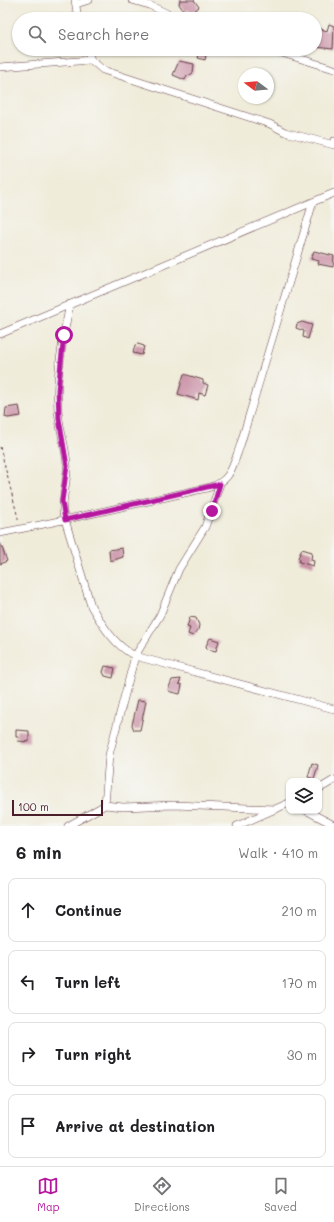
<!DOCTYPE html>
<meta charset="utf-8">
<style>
body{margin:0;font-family:Mali,sans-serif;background:#f2f2f2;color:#202124}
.controls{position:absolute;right:12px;bottom:12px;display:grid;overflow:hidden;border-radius:8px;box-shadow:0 1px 3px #0004}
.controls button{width:36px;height:36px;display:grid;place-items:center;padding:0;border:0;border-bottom:1px solid #e0e0e0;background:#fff;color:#202124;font:20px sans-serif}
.compass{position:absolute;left:238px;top:68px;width:36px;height:36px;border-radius:50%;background:#fff;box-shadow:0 1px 3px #0004;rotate:286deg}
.scale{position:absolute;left:12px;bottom:10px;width:91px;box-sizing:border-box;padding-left:4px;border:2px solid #4a1f2b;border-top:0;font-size:11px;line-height:14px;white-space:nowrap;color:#4a1f2b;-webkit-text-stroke:3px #f6f6f2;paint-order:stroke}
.stop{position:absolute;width:12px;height:12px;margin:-9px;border:3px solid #b5179e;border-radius:50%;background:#fff}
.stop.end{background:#b5179e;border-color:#fff;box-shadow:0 1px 4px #0008}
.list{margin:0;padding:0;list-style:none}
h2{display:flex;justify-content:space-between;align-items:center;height:52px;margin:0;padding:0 16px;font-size:17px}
h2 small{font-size:13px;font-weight:400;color:#757577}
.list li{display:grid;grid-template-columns:26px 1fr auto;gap:12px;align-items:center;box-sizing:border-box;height:64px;margin:0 8px 8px;padding:0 8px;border:1px solid #e0e0e0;border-radius:8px}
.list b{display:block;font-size:15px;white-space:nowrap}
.list em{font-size:13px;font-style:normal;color:#757577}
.icon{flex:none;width:22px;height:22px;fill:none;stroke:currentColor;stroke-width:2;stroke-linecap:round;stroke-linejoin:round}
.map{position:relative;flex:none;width:334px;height:826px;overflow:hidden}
.search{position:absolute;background:#fff;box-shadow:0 1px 3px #0004;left:12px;right:12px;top:12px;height:44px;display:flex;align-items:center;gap:10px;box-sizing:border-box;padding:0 14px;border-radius:22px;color:#757577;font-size:15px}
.sheet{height:340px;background:#fff}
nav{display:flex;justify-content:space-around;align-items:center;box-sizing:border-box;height:56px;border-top:1px solid #e0e0e0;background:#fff;font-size:11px;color:#757577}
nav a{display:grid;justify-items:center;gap:2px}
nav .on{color:#b5179e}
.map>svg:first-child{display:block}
.building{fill:#ca93a7}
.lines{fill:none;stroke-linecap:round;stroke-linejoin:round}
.minor-casing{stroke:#633e45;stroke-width:8}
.path{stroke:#633e45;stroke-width:1;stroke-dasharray:3 3;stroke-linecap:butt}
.minor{stroke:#fff;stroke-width:7}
.route{stroke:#b5179e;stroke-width:5}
</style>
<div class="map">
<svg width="334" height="826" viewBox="0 0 334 826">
<rect width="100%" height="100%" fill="#f6f6f2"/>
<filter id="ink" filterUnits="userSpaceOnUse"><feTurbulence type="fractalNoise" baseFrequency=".025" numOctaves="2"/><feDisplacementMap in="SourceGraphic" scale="8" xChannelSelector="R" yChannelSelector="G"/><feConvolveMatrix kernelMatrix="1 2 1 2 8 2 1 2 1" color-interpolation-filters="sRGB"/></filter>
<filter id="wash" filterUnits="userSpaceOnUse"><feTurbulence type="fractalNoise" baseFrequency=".012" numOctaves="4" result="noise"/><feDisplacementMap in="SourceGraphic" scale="16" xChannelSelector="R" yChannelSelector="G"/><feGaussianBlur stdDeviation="0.9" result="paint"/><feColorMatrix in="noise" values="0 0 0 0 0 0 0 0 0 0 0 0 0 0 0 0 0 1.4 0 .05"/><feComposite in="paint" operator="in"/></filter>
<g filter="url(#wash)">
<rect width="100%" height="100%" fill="#f0ecda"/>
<g id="blocks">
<path class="building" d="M180,0h14l5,7 -8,6 -3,-3 -3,3 -6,-9z
M329,24l5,2 -1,23 -18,-2v-20l12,4z
M195,49h12l-2,11 -7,-2 1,-3 -5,-1z
M179,61l15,3 -1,9 -7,4 -1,3 -12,-5z
M314,251l20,5 -1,11 -15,-3 1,-3 -8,-2z
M302,322l10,3 -4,14 -5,-2 1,-6 -8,-3 1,-4z
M138,344l6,2 -2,9 -9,-2 2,-8z
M184,374l19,6v3l5,2 -3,10 -6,-2 -1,7 -20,-6z
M19,406l2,10 -13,2 -3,-1 1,-9z
M0,542l7,19 -7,3z
M122,548l1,9 -13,4 -1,-11z
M302,549l10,3 -1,8 3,1 -1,5 -14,-4 1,-3 -2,-1z
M190,617l6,1 3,7 -1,5 -5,6 -5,-2 2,-6 -3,-1z
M210,638l9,3 -3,10 -9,-2 -1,-3z
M105,666l10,2 -2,10 -8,-2 -2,-4z
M181,679l-2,5 3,1 -2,9 -9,-2 -3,-2 4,-10z
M138,700l8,1 -6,29h-6l-2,-5z
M16,730l13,1v11l-11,-1 1,-4h-3z
M312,763l6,2 -4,14 -6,-2z"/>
</g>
</g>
<g filter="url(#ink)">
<use href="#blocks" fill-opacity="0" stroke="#633e45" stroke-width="1"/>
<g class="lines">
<defs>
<path id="minor" d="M75,0l3,19
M132,0l17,5 30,14
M76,4l13,-4
M87,49l4,11 12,10 167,54 15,8 49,13v-4
M269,49l65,20
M0,67l91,-7
M70,304c-7,32 -16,83 -11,115 2,15 7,30 8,45 1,17 -5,32 -4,49l28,93c12,20 23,39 44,50l199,53
M0,334l334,-141
M0,533c69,-13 138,-30 207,-45 24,-6 25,-20 33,-42l73,-244
M319,789l15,-9
M105,805l4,-50 26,-99 25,-41 19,-46 26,-42 15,-43
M307,811l27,14
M68,826l37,-21 18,2 51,-2 102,4
M237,826l52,-23"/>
</defs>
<use href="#minor" class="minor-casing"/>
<path class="path" d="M0,447l19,75"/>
<use href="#minor" class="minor"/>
</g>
</g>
<g class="lines" filter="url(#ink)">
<path class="route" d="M64,335l-6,55 1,29 8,47 -5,35 3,19 155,-36 -8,27"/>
</g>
</svg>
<div class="controls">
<button><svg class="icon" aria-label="layers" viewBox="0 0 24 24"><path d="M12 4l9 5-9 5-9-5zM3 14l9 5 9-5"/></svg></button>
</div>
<svg class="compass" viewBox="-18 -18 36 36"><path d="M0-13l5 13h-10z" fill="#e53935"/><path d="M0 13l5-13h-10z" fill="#757577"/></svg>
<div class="scale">100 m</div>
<div class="stop" style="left:64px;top:335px"></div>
<div class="stop end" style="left:212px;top:511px"></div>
<div class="search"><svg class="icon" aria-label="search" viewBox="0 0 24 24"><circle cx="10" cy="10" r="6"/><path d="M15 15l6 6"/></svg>Search here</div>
</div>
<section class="sheet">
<h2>6 min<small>Walk · 410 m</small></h2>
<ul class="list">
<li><svg class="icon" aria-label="ahead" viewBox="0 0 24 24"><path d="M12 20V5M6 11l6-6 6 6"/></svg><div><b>Continue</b></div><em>210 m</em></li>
<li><svg class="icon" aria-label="left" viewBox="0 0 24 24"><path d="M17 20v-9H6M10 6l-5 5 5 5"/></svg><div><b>Turn left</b></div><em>170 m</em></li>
<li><svg class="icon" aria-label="right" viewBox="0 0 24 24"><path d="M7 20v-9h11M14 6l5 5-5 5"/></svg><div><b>Turn right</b></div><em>30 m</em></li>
<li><svg class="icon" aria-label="arrive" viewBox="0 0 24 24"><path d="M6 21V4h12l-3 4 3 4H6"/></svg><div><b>Arrive at destination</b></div></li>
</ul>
</section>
<nav>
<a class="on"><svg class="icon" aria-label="map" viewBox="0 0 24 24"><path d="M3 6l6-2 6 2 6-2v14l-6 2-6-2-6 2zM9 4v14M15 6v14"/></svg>Map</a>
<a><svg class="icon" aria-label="directions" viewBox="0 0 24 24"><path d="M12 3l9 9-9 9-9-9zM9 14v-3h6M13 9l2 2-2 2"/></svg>Directions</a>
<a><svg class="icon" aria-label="saved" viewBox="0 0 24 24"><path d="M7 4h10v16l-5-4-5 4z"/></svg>Saved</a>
</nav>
